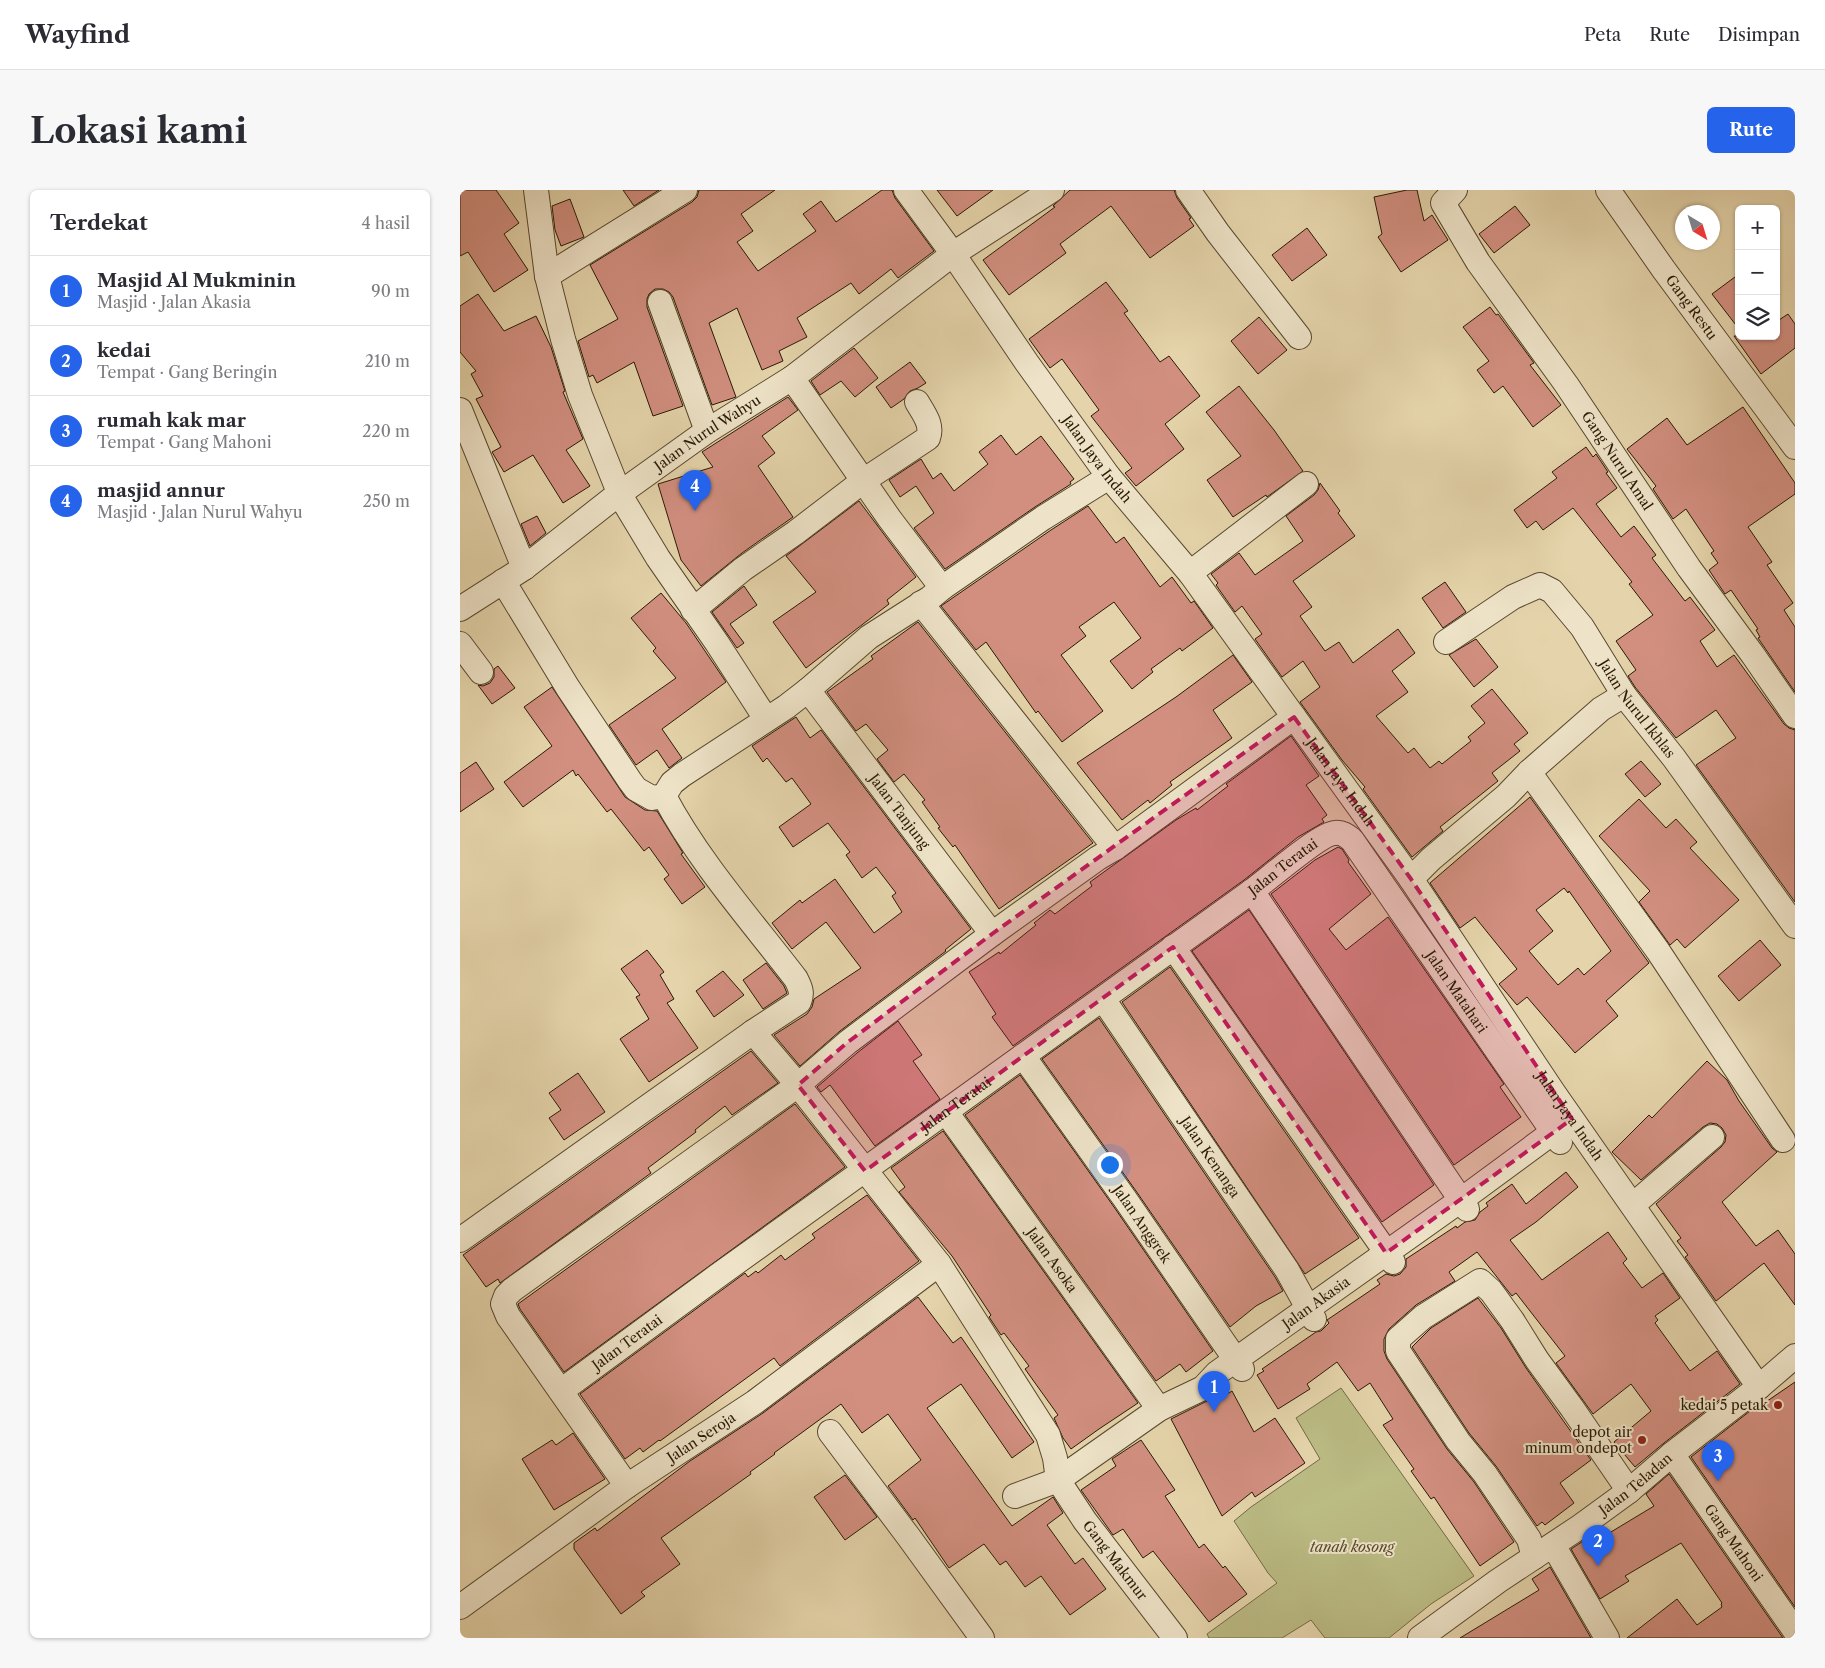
<!DOCTYPE html>
<html lang="id">
<meta charset="utf-8">
<style>
body{margin:0;font-family:"Libre Caslon Text",serif;background:#f7f7f7;color:#2b2b33}
.controls{position:absolute;right:15px;top:15px;display:grid;overflow:hidden;border-radius:8px;box-shadow:0 1px 4px #0004}
.controls button{width:45px;height:45px;display:grid;place-items:center;padding:0;border:0;border-bottom:1px solid #e1e1e2;background:#fff;color:#2b2b33;font:25px sans-serif}
.compass{position:absolute;left:1215px;top:15px;width:45px;height:45px;border-radius:50%;background:#fff;box-shadow:0 1px 4px #0004;rotate:142deg}
.you{position:absolute;left:649px;top:974px;width:18px;height:18px;margin:-12px;border:4px solid #fff;border-radius:50%;background:#1a73e8;box-shadow:0 0 0 8px #1a73e833}
.badge{display:grid;place-items:center;width:32px;height:32px;border-radius:50%;background:#2563eb;color:#fff;font-size:16px;font-weight:700}
.pin{position:absolute;translate:-50% -41px;filter:drop-shadow(0 1px 2px #0008)}
.pin::after{content:'';position:absolute;top:26px;width:18px;height:15px;background:inherit;clip-path:polygon(0 0,100% 0,50% 100%)}
.list{margin:0;padding:0;list-style:none}
h2{display:flex;justify-content:space-between;align-items:center;height:65px;margin:0;padding:0 20px;font-size:21px}
h2 small{font-size:16px;font-weight:400;color:#7c7c81}
.list li{display:grid;grid-template-columns:32px 1fr auto;gap:15px;align-items:center;box-sizing:border-box;height:70px;padding:0 20px;border-top:1px solid #e1e1e2}
.list b{display:block;font-size:19px;white-space:nowrap}
.list p{margin:0;font-size:16px;white-space:nowrap;color:#7c7c81}
.list em{font-size:16px;font-style:normal;color:#7c7c81}
.icon{flex:none;width:28px;height:28px;fill:none;stroke:currentColor;stroke-width:2;stroke-linecap:round;stroke-linejoin:round}
.map{position:relative;flex:none;width:1335px;height:1448px;overflow:hidden;border-radius:8px}
header{display:flex;align-items:center;gap:30px;box-sizing:border-box;height:70px;padding:0 25px;background:#fff;border-bottom:1px solid #e1e1e2}
header strong{font-size:24px}
nav{display:flex;gap:28px;margin-inline-start:auto;font-size:18px}
.intro{display:flex;align-items:center;justify-content:space-between;box-sizing:border-box;height:120px;padding:0 30px}
h1{margin:0;font-size:35px}
.button{padding:12px 22px;border-radius:8px;background:#2563eb;color:#fff;font-size:18px;font-weight:700}
main{display:flex;gap:30px;padding:0 30px}
aside{flex:1;background:#fff;border-radius:8px;box-shadow:0 1px 4px #0004}
.map>svg:first-child{display:block}
.green{fill:#bbbb84;stroke:#726a44}
.building{fill:#d28f80;stroke:#291a04;fill-rule:evenodd}
.lines{fill:none;stroke-linecap:round;stroke-linejoin:round}
.minor-casing{stroke:#58482e;stroke-width:26}
.minor{stroke:#eee3c8;stroke-width:24}
.marked{fill:#c2185b;fill-opacity:0.2;stroke:#c2185b;stroke-width:4;stroke-dasharray:10 6;stroke-linejoin:round}
.poi-dot{fill:#8f2418;stroke:#eee3c8;stroke-width:2}
.labels{text-anchor:middle;stroke-width:4;stroke-linejoin:round;paint-order:stroke}
.street-label{font-size:14px;fill:#291a04;stroke:#eee3c8}
.poi-label{font-size:14px;fill:#291a04;stroke:#eee3c8;text-anchor:end}
.park-label{font-size:14px;font-style:italic;fill:#554a2a;stroke:#eee3c8}
</style>
<header>
<strong>Wayfind</strong>
<nav><a>Peta</a><a>Rute</a><a>Disimpan</a></nav>
</header>
<div class="intro"><h1>Lokasi kami</h1><a class="button">Rute</a></div>
<main>
<aside>
<h2>Terdekat<small>4 hasil</small></h2>
<ul class="list">
<li><span class="badge">1</span><div><b>Masjid Al Mukminin</b><p>Masjid · Jalan Akasia</p></div><em>90 m</em></li>
<li><span class="badge">2</span><div><b>kedai</b><p>Tempat · Gang Beringin</p></div><em>210 m</em></li>
<li><span class="badge">3</span><div><b>rumah kak mar</b><p>Tempat · Gang Mahoni</p></div><em>220 m</em></li>
<li><span class="badge">4</span><div><b>masjid annur</b><p>Masjid · Jalan Nurul Wahyu</p></div><em>250 m</em></li>
</ul>
</aside>
<div class="map">
<svg width="1335" height="1448" viewBox="0 0 1335 1448">
<rect width="100%" height="100%" fill="#e5d4ab"/>
<filter id="stains"><feTurbulence type="fractalNoise" baseFrequency=".004" numOctaves="4"/><feColorMatrix values="0 0 0 0 .2 0 0 0 0 .09 0 0 0 0 .02 0 0 0 .5 -.17"/></filter>
<radialGradient id="worn" r=".72"><stop offset=".6" stop-color="#630" stop-opacity="0"/><stop offset="1" stop-color="#630" stop-opacity=".3"/></radialGradient>
<path class="green" d="M881,1198l133,188 -43,28 -42,34h-64l-14,-18 -29,18h-73l-2,-4 70,-51 -9,-10 -34,-52 17,-14 69,-48 -24,-41z"/>
<path class="building" d="M0,0h36l23,33 -15,11 24,36 -34,22 -26,-40 -8,4z
M163,0h36l-25,16z
M239,0h76l-34,24 12,17 -16,11 21,29 58,-40 -13,-17 18,-13 15,21 46,-32h10l3,8 39,53 -36,27 -7,-9 -32,25 -8,-11 -54,35 10,19 -28,14 4,10 -21,9 -25,-62 -28,15 27,74 -24,8 -39,-108 -4,-5 -6,-3h-8l-6,5 -2,5v8l36,99 -30,10 -19,-54 -37,21 -4,-8 -4,2 -11,-36 40,-22 -28,-54 102,-63 5,-5z
M477,0h56l-36,26z
M610,0h104l3,8 14,20 -2,1 5,7 -44,32 -39,-52 -51,38 6,9 -57,42 -26,-35 72,-53 -2,-1z
M947,0h10l7,31 8,-6 16,25 -47,32 -23,-35 4,-3 -8,-37z
M110,9l14,38 -23,9 -6,-16 -3,-24z
M1055,16l15,19 -36,28 -15,-19z
M847,38l20,27 -35,26 -20,-26z
M1279,84v55l-27,-35z
M646,92l22,29 -4,2 36,49 9,-6 31,40 -35,28 19,25 -48,37 -11,-13 7,-5 -41,-52 8,-6 -37,-51 -12,9 -21,-29z
M18,104l26,37 32,-15 15,31 14,44 -2,1 20,47 -17,11 24,36 -27,17 -30,-48 -29,17 -12,-20 9,-5 -25,-48 7,-3 -12,-22 5,-3 -16,-19v-46z
M1030,117l6,8 2,-1 36,49 -4,2 31,40 -28,22 -30,-41 -9,7 -17,-23 12,-9 -26,-34z
M1328,124l7,10v24l-34,26 -27,-38h42v-14z
M799,127l28,33 -29,24 -27,-33z
M394,158l24,30 -23,19 -14,-16 -21,14 -9,-14z
M450,172l16,21 -8,5 -8,3 -6,8 -13,9 -15,-21z
M779,196l35,44 29,41 -36,26 -1,-2 -33,22 -26,-37 34,-24 -35,-44z
M328,207l10,13 -36,26 13,17 -17,13 35,51 -51,36 -41,33 -20,-26 -23,-76 55,-17 -11,-15z
M1283,217l52,76v11l-47,33 24,35 -5,3 26,38 -9,7 11,17v65l-37,-54 2,-1 -4,-7 2,-1 -27,-39 -6,4 -16,-24 9,-7 -7,-10 3,-2 -28,-42 -13,10 -20,-30 3,-3 -29,-37 40,-31 20,27z
M541,245l15,20 25,-19 33,43 -4,3 1,2 -36,23 -90,62 -31,-41 20,-15 -18,-27 -16,11 -11,-17 32,-21 12,20 8,-6 13,18 34,-27 -9,-12z
M1126,257l7,10 3,-3 12,18 -2,1 11,15 -21,16 25,33 13,-11 22,29 -4,3 33,43 5,-4 25,33 -15,11 17,26 17,-12 50,69 5,4 6,2v172l-99,-137 40,-27 -20,-28 -40,28 -41,-51 -7,-11 8,-6 -20,-29 37,-26 -24,-31 3,-2 -59,-74 -30,22 -7,-9 -9,7 -13,-18 43,-32 -5,-6z
M860,293l20,28 -2,2 17,23 -62,45 19,26 -12,9 25,35 14,-9 14,21 45,-34 17,24 -23,18 16,21 -32,24 32,37 6,-5 16,20 9,-7 3,3 29,-23 -3,-4 17,-14 -14,-17 21,-17 36,44 -14,11 6,7 -28,22 6,8 -58,46 3,4 -31,26 -49,-68 2,-2 -23,-27 -42,-58 20,-15 -17,-26 -21,16 -27,-38 7,-5 -20,-28 -7,6 -19,-27 2,-2 -7,-9 28,-21 16,22 48,-34 -17,-25 28,-21 4,-5z
M399,311l57,76 -29,23 2,4 -83,64 -33,-46 43,-30 -30,-36z
M628,316l28,37 8,-6 36,50 12,-10 19,26 3,-2 19,27 -31,23 -2,-3 -29,21 2,3 -21,17 -22,-28 31,-23 -27,-36 -35,25 7,9 -25,19 42,56 -41,31 -24,-31 -2,2 -50,-71 -10,8 -35,-44 110,-76z
M77,326l9,17 -16,13 -9,-22z
M985,392l21,30 -23,16 -21,-30z
M284,396l13,19 -27,19 14,19 -7,5 -25,-36z
M201,403l25,30 40,59 -64,47 20,29 -13,10 -12,-18 -21,15 -27,-40 67,-47 -23,-27 3,-3 -25,-30z
M458,432l175,221 -94,66 -44,-64 -2,2 -15,-19 2,-1 -18,-25 3,-2 -21,-26 -10,8 -17,-23 11,-9 -22,-26 -10,7 -29,-39 46,-33 -2,-3z
M1016,449l22,28 -24,20 -25,-32z
M773,465l19,27 -39,28 19,28 -62,44 2,3 -22,18 -2,-3 -26,20 -45,-57 99,-66z
M38,476l17,22 -23,16 -14,-19 5,1 7,-3 4,-6v-8z
M92,497l73,110 20,13 12,1 26,42 -2,1 24,33 -23,17 -18,-25 5,-4 -20,-28 -5,4 -33,-42 -4,3 -29,-38 -2,2 -3,-6 -50,37 -19,-25 48,-36 -28,-39z
M336,527l14,21 11,-8 150,199 -26,21 1,1 -106,80 -40,35 -26,-31 33,-21 5,-7 2,-8 47,-31 -35,-46 -34,27 -20,-26 28,-23 2,3 33,-24 39,54 28,-21 -10,-16 4,-3 -20,-26 -14,11 -16,-23 4,-3 -22,-29 -35,24 -14,-20 32,-23 -19,-26 -6,4 -19,-24 -4,4 -11,-16z
M831,546l28,40 -13,9 21,30 -5,4 2,3 -26,15 -54,43 -231,166 -21,-29 4,-3 -27,-42 30,-20 1,2 36,-29 -2,-2 16,-13 5,4 37,-28 -2,-4 86,-62 20,-12 1,2 31,-24 -2,-2z
M1181,571l20,23 -16,13 -20,-23z
M16,572l18,27 -34,23v-39z
M1070,607l119,166 -43,38 12,15 -43,37 -48,-56 -10,8 -18,-21 18,-15 -42,-52 -15,11 -30,-45zM1104,698l4,5 1,-2 42,60 -27,24 -6,-7 -20,17 -29,-34 24,-20 -17,-21z
M1179,609l27,29 10,-9 21,23 -7,6 49,52 -54,48 -8,-9 -7,6 -31,-43 11,-11 -51,-55z
M878,657l4,2 7,11 -1,2 23,32 -42,35 17,21 42,-33 116,167 -4,3 21,30 -67,48 -183,-271 44,-34z
M789,720l185,275 -52,37 -190,-271z
M1300,750l21,25 -42,36 -21,-25z
M187,760l17,22 -4,3 14,24 -7,4 31,45 -49,34 -29,-43 29,-20 -13,-22 4,-2 -19,-26z
M306,773l18,23 3,7 -24,16 -20,-29z
M710,777l189,271 -54,36 -183,-272z
M263,781l21,24 -30,22 -18,-26z
M639,828l176,259 8,14 -27,15 -26,21 -94,-136 -94,-132z
M438,831l24,34 -9,6 27,38 -65,47 -45,-61 -9,7 -4,-5 40,-34z
M291,861l27,32 -46,32 -7,-9 -30,24 1,2 -48,36 3,5 -151,110 -2,-4 -12,8 -23,-32z
M1247,871l20,19 12,21 33,47 5,4 -55,50 34,44 22,-16 17,24v51l-31,-42 -48,38 -31,-44 3,-2 -11,-14 4,-3 -25,-34 65,-57 4,-5 1,-7 -4,-7 -5,-4 -7,-1 -7,4 -62,53 -29,-28 37,-37 3,3z
M118,883l27,39 -41,28 -15,-22 12,-8 -12,-17z
M560,885l94,132 99,144 -27,21 -6,-8 -24,17 -191,-266z
M335,914l50,63 -281,205 -44,-63 -2,-5z
M483,941l195,272 -39,26 -28,20 -8,-11 -9,-20 4,-3 -33,-46 4,-3 -25,-33 -3,2 -12,-18 2,-2 -39,-59 -53,-64 6,-5 -14,-19z
M1106,982l12,15 -42,35 -26,18 32,40 66,-48 19,27 -4,4 19,25 21,-15 17,25 -25,18 3,4 -3,3 35,48 27,-20 23,33 -76,59 -29,24 -21,-25 37,-31 -20,-27 -38,30 -37,-51 9,-7 -49,-63 -4,3 -35,-44 -28,20 6,9 -39,24 -27,24 -5,10v12l3,8 60,90 27,33 40,60 -34,24 -46,-69 -3,2 -20,-28 3,-2 -31,-44 10,-6 -23,-36 -12,8 -21,-29 -30,22 3,5 -32,20 -21,-34 7,-4 -2,-2 54,-37 5,-1 8,-8 -2,-3 53,-36 -3,-4 9,-6 8,2 6,-2 6,-7v-8l50,-33 1,2 8,-6 10,-2 5,-8 8,-6 -2,-3 26,-19 14,20z
M407,1005l52,66 -139,105 -6,-8 -114,83 -1,-1 -16,12 -3,-4 -15,11 -45,-65 165,-121 3,4 8,-6 2,2 23,-18 4,5 30,-22 -3,-4z
M458,1107l35,46 8,-6 73,105 -22,16 -51,-74 -34,24 85,118 41,-29 10,16 -16,12 28,39 8,-6 23,31 -36,26 -29,-39 -16,11 -19,-26 -6,4 -16,-21 -35,24 -34,-50 -2,2 -25,-34 33,-26 -33,-46 -26,19 -21,-29 -67,49 1,1 -25,18 1,2 -90,64 19,26 -39,28 4,4 -24,18 -47,-65v-6l21,-15 2,3 93,-70 73,-48z
M1018,1108l23,30 25,40 65,92 -31,23 14,20 -29,22 -3,-3 -5,4 -41,-60 -27,-33 -57,-86 19,-19z
M1335,1192v225l-104,-150 68,-53 1,2z
M772,1201l22,41 21,-14 30,45 -50,34 -3,-5 -30,24 -51,-97 38,-19 6,-5 3,5z
M113,1243l32,46 -51,31 -32,-51 30,-19 4,5z
M681,1250l34,50 -10,6 34,52 5,-4 19,24 2,-2 22,28 -38,28 -56,-71 -10,7 -20,-29 -10,6 -32,-45 35,-24 -4,-7z
M1209,1284l114,164h-156l50,-39 20,26 25,-18 -1,-3 1,-1 -41,-60 -56,33 4,5 -29,18 -29,-50 26,-17 4,6 53,-32 -8,-12z
M385,1285l32,42 -32,23 -31,-43z
M1090,1377l41,71h-131l79,-48 -7,-11z"/>
<g class="lines">
<defs>
<g id="minor">
<path d="M76,0l11,86 16,63 17,56 40,100 38,63 59,85 49,76"/>
<path id="s1" d="M446,0l47,64 74,109 82,114 81,96 221,306 142,213 206,295"/>
<path d="M728,0l30,43 81,104"/>
<path id="s2" d="M995,0l-12,13 35,59 88,122 123,184 64,87 42,61"/>
<path id="s3" d="M1148,0l56,80 131,177"/>
<path d="M87,86l138,-86"/>
<path d="M200,112l47,129"/>
<path d="M332,188l97,140 53,70"/>
<path d="M0,220l64,158"/>
<path d="M730,383l116,-89"/>
<path d="M43,391l65,107 62,93 6,8 16,9 12,-2 8,-13 10,-8 104,-68 22,-17 61,-53 61,-39 12,-10 101,-70 66,-41"/>
<path d="M461,413l194,245"/>
<path id="s4" d="M0,419l64,-41 88,-69 95,-68 85,-53 161,-124 99,-64"/>
<path d="M233,420l50,-41 52,-36 68,-52 65,-43c5,-13 -4,-24 -11,-36"/>
<path id="s5" d="M986,452l67,-45 27,-12 12,6 30,36 42,68 50,63 121,168"/>
<path d="M0,454l21,28"/>
<path id="s6" d="M348,500l184,244"/>
<path d="M1069,582l129,179 125,189"/>
<path d="M951,689l20,-20 75,-63 23,-24 72,-63 23,-14"/>
<path d="M792,701l215,318"/>
<path d="M713,757l220,315"/>
<path id="s7" d="M643,809l184,271 27,49"/>
<path id="s8" d="M293,842l45,53 141,179 109,171 7,23 3,22 27,41 90,117"/>
<path id="s9" d="M563,866l102,143 117,170"/>
<path id="s10" d="M486,922l213,297"/>
<path d="M1173,1015l79,-68"/>
<path d="M0,1050l293,-208 46,-30c4,-9 1,-15 -3,-23 -46,-60 -97,-117 -132,-183"/>
<path id="s11" d="M101,1201l155,-114 536,-386c15,-11 69,-58 83,-58 8,-1 12,3 17,7l208,302"/>
<path d="M370,1242l78,104 74,102"/>
<path id="s12" d="M1212,1264l123,177"/>
<path d="M167,1296l-119,-170 -5,-12 3,-8 6,-6 286,-205 50,-43 144,-108 106,-76 17,-10 179,-131"/>
<path id="s13" d="M555,1306l43,-16 101,-71 44,-21 14,-15 244,-173 103,-76"/>
<path d="M1093,1355l54,93"/>
<path d="M1074,1367l-5,-18 -44,-65 -27,-33 -60,-90v-12l25,-22 57,-36 11,10 21,29 25,40 35,48 57,83"/>
<path id="s14" d="M0,1417l167,-121 128,-84 184,-138"/>
<path id="s15" d="M960,1448l78,-57 83,-55 48,-35 43,-37 87,-67 36,-31"/>
</g>
</defs>
<use href="#minor" class="minor-casing"/>
<use href="#minor" class="minor"/>
</g>
<path class="marked" d="M834,527l117,162 161,240 -186,134 -213,-306 -308,224 -67,-86 50,-43 144,-108z"/>
<g class="poi-dot">
<circle cx="1318" cy="1215" r="5"/>
<circle cx="1182" cy="1250" r="5"/>
</g>
<g class="labels">
<g class="street-label">
<text dy="5" stroke="none"><textPath href="#s3" startOffset="144">Gang Restu</textPath></text>
<text dy="5" stroke="none"><textPath href="#s4" startOffset="304">Jalan Nurul Wahyu</textPath></text>
<text dy="5" stroke="none"><textPath href="#s1" startOffset="330">Jalan Jaya Indah</textPath></text>
<text dy="5" stroke="none"><textPath href="#s2" startOffset="329">Gang Nurul Amal</textPath></text>
<text dy="5" stroke="none"><textPath href="#s5" startOffset="269">Jalan Nurul Ikhlas</textPath></text>
<text dy="5" stroke="none"><textPath href="#s1" startOffset="735">Jalan Jaya Indah</textPath></text>
<text dy="5" stroke="none"><textPath href="#s6" startOffset="152">Jalan Tanjung</textPath></text>
<text dy="5" stroke="none"><textPath href="#s11" startOffset="892">Jalan Teratai</textPath></text>
<text dy="5" stroke="none"><textPath href="#s11" startOffset="1158">Jalan Matahari</textPath></text>
<text dy="5" stroke="none"><textPath href="#s11" startOffset="488">Jalan Teratai</textPath></text>
<text dy="5" stroke="none"><textPath href="#s1" startOffset="1140">Jalan Jaya Indah</textPath></text>
<text dy="5" stroke="none"><textPath href="#s7" startOffset="191">Jalan Kenanga</textPath></text>
<text dy="5" stroke="none"><textPath href="#s9" startOffset="206">Jalan Anggrek</textPath></text>
<text dy="5" stroke="none"><textPath href="#s10" startOffset="182">Jalan Asoka</textPath></text>
<text dy="5" stroke="none"><textPath href="#s13" startOffset="360">Jalan Akasia</textPath></text>
<text dy="5" stroke="none"><textPath href="#s11" startOffset="82">Jalan Teratai</textPath></text>
<text dy="5" stroke="none"><textPath href="#s14" startOffset="295">Jalan Seroja</textPath></text>
<text dy="5" stroke="none"><textPath href="#s15" startOffset="265">Jalan Teladan</textPath></text>
<text dy="5" stroke="none"><textPath href="#s12" startOffset="108">Gang Mahoni</textPath></text>
<text dy="5" stroke="none"><textPath href="#s8" startOffset="645">Gang Makmur</textPath></text>
</g>
<g class="poi-label">
<text x="1308" y="1220">kedai 5 petak</text>
<text x="1172" y="1247">depot air<tspan x="1172" dy="16">minum ondepot</tspan></text>
</g>
<g class="park-label">
<text x="892" y="1362">tanah kosong</text>
</g>
</g>
<rect width="100%" height="100%" filter="url(#stains)"/>
<rect width="100%" height="100%" fill="url(#worn)"/>
</svg>
<div class="controls">
<button>+</button>
<button>−</button>
<button><svg class="icon" aria-label="layers" viewBox="0 0 24 24"><path d="M12 4l9 5-9 5-9-5zM3 14l9 5 9-5"/></svg></button>
</div>
<svg class="compass" viewBox="-18 -18 36 36"><path d="M0-13l5 13h-10z" fill="#e53935"/><path d="M0 13l5-13h-10z" fill="#7c7c81"/></svg>
<div class="you"></div>
<div class="pin badge" style="left:754px;top:1222px">1</div>
<div class="pin badge" style="left:1138px;top:1376px">2</div>
<div class="pin badge" style="left:1258px;top:1291px">3</div>
<div class="pin badge" style="left:235px;top:321px">4</div>
</div>
</main>
